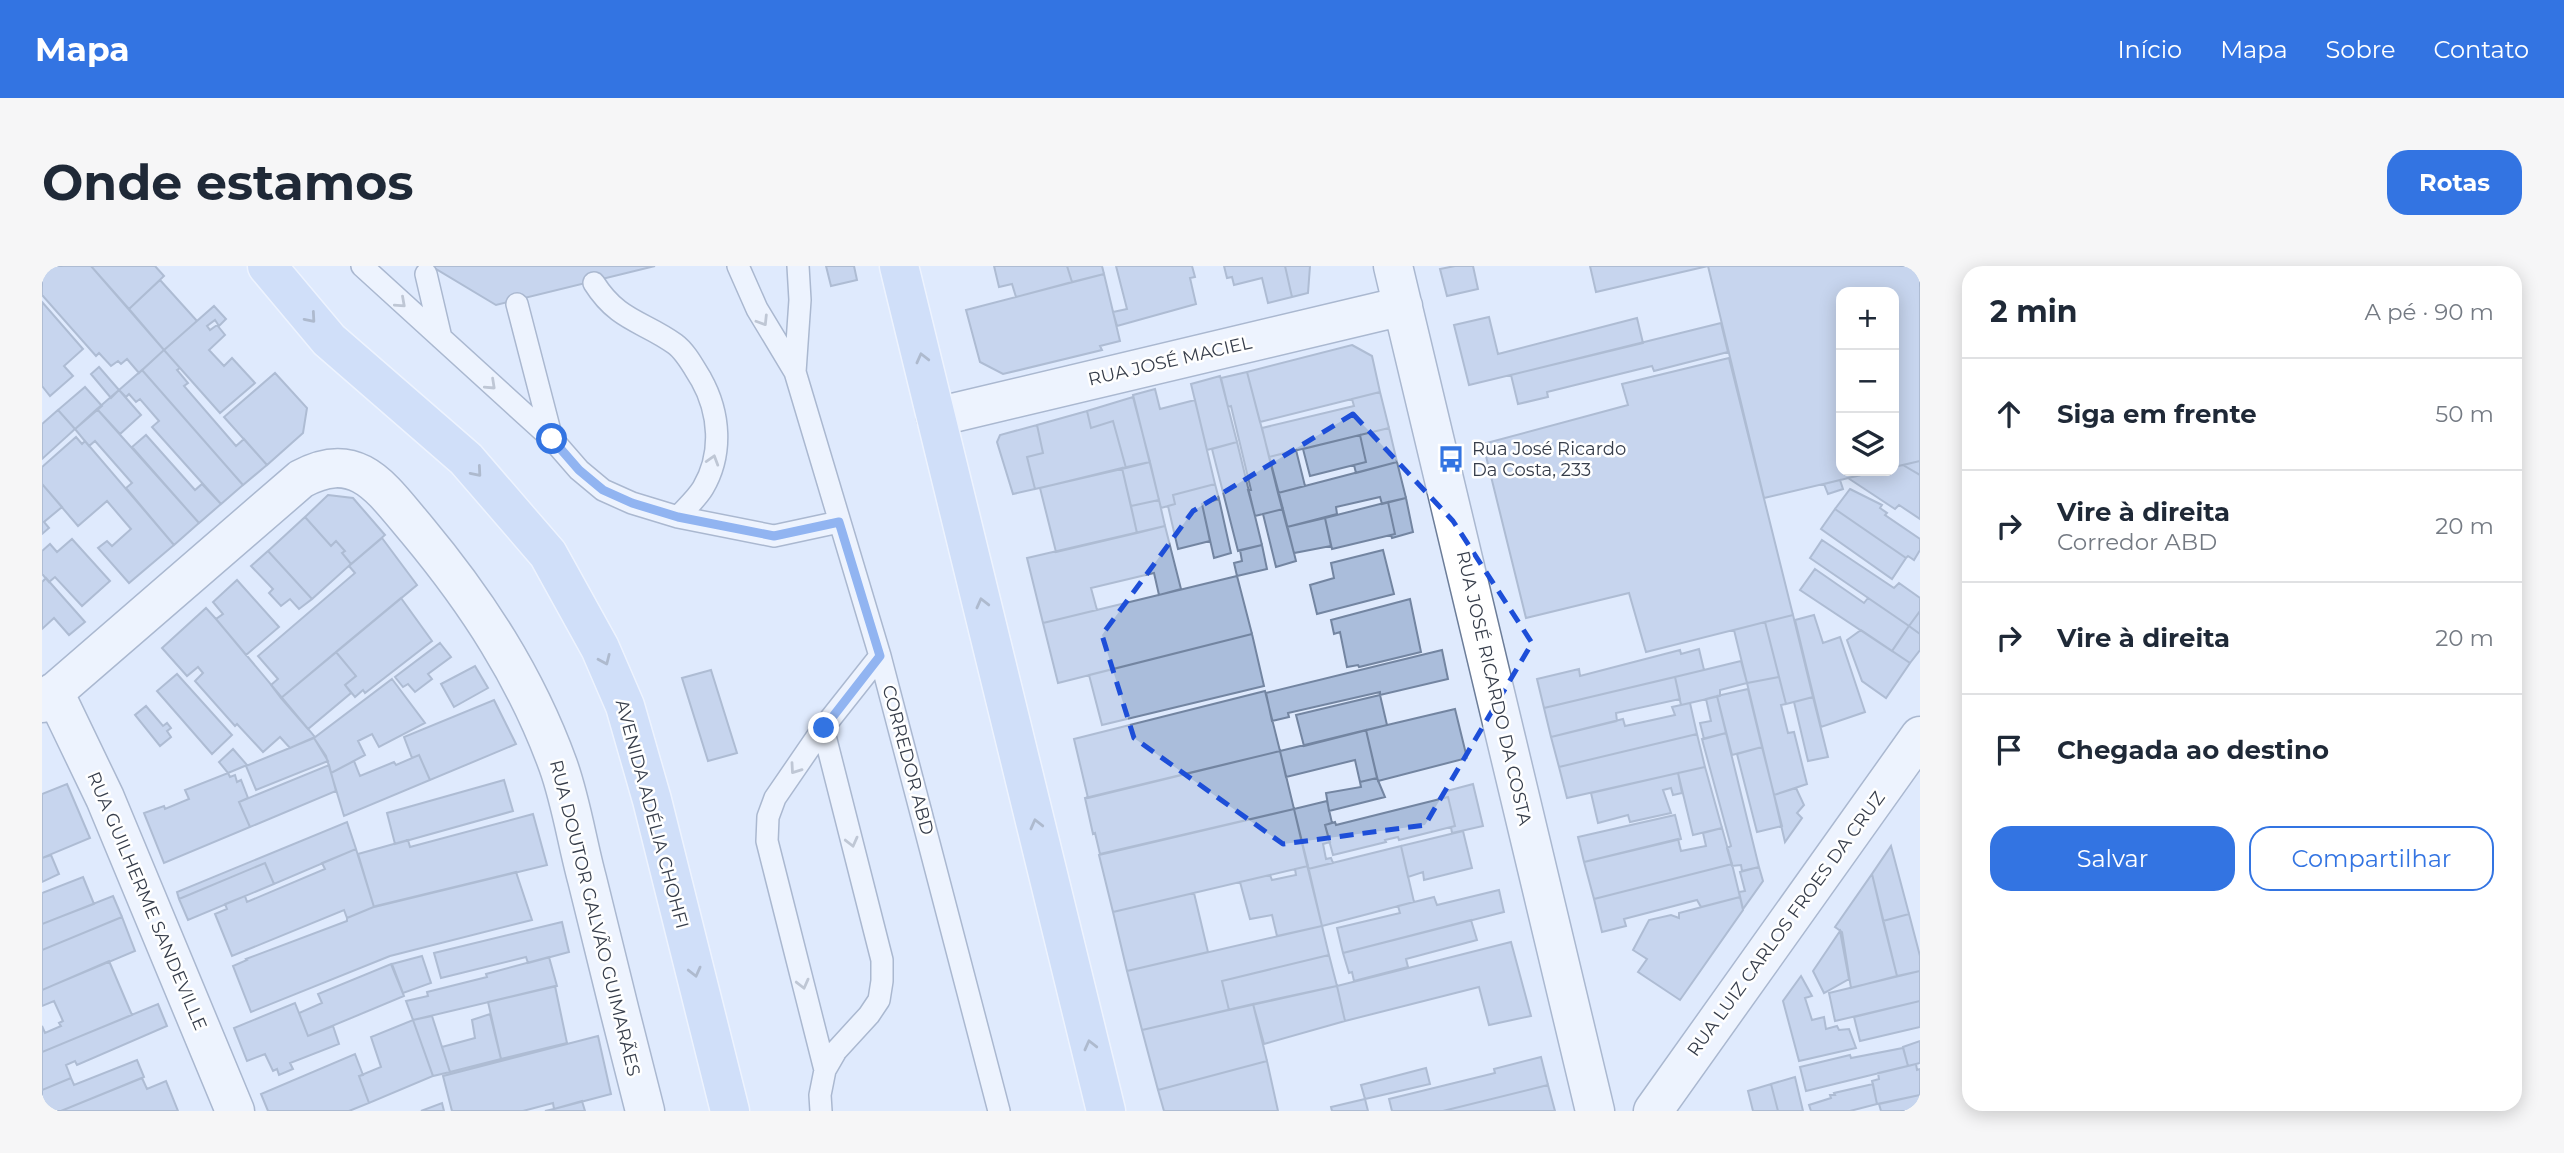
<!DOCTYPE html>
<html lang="pt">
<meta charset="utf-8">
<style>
body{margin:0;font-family:Montserrat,sans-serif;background:#f6f6f7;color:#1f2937}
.controls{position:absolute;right:21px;top:21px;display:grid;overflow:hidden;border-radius:14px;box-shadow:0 4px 18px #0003}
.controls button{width:63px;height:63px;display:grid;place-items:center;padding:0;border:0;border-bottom:2px solid #e0e1e3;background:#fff;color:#1f2937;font:35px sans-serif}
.stop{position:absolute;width:21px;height:21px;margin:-16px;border:5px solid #3374e2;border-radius:50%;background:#fff}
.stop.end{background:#3374e2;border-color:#fff;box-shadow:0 2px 7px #0008}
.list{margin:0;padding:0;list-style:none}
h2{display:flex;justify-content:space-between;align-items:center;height:91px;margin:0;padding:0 28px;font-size:30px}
h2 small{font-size:23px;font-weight:400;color:#747a83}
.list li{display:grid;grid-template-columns:46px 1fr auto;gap:21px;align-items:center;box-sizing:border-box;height:112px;padding:0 28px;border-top:2px solid #e0e1e3}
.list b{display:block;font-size:26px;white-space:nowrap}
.list p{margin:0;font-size:23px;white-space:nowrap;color:#747a83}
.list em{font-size:23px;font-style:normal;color:#747a83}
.actions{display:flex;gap:14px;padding:21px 28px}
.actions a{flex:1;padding:16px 0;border:2px solid #3374e2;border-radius:21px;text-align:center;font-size:24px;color:#3374e2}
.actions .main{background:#3374e2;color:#fff}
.icon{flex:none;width:38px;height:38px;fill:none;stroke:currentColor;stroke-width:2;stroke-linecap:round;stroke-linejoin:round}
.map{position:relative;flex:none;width:1878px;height:845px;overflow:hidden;border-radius:21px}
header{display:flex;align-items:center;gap:42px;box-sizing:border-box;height:98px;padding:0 35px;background:#3374e2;color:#fff}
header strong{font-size:33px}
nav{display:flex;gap:38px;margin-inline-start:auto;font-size:24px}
.intro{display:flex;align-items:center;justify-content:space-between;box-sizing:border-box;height:168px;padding:0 42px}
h1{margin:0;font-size:49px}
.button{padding:18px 32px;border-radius:21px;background:#3374e2;color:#fff;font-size:24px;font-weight:700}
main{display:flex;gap:42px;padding:0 42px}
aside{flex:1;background:#fff;border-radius:21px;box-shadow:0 4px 18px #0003}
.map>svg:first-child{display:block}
.building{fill:#aabddb;stroke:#7385a1;stroke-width:2}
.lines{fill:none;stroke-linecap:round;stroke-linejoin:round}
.service-casing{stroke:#6c7d99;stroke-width:24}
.minor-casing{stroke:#6c7d99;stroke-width:41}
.trunk-casing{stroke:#fff;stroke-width:41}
.service{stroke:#fff;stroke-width:21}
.minor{stroke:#fff;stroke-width:38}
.trunk{stroke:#bed2f4;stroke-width:38}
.oneway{stroke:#9a9ea4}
.oneway2{stroke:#738096}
.route{stroke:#3374e2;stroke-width:9}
.marked{fill:none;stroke:#1d4ed8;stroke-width:5;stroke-dasharray:14 9;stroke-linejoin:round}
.labels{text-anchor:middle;stroke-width:5;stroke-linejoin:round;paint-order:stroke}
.street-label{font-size:18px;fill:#363d4a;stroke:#fff}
.poi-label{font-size:18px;fill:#363d4a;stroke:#fff;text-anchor:start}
</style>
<header>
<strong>Mapa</strong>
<nav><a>Início</a><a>Mapa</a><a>Sobre</a><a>Contato</a></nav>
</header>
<div class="intro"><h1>Onde estamos</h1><a class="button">Rotas</a></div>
<main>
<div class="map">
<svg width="1878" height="845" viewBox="0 0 1878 845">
<rect width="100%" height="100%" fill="#dfeafd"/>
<path class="building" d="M10,0h39l73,84 -25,23 -12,-14 -6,5 -3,-3 -7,5 -12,-13 -3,3 -54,-61v-20z
M49,0h64l9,10 -35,33z
M389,0h224l-159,39z
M784,0h28l3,14 -26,6z
M952,0h73l5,16 -56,15 -4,-13 -13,3z
M1025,0h35l2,8 -32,8z
M1074,0h76l3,11 -5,1 6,26 -79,22 -4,-14 14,-3z
M1182,0h61l7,31 -24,6 -6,-25 -28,7 -2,-8 -5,1z
M1243,0h25l-2,27 -16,4z
M1413,0h18l5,23 -31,7 -7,-27z
M1548,0h118l-112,26z
M1666,0h212v195l-26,6v-175h-53v179h37l-114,27z
M1062,8l16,67 -20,5 2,4 -99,24 -23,-12 -14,-52z
M118,14l37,41 -33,29 -35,-41z
M0,36l41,47 -19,17 9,10 -23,20 -8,-10z
M172,40l12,13 -7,7 -4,-6 -8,6 3,4 7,-5 8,10 -16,15 15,16 8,-8 23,25 -35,30 -56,-63z
M1447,51l9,37 139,-36 6,25 -174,42 -15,-60z
M1679,57l7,29 -74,19 -2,-5 -105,26 1,5 -30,7 -7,-29z
M1310,79l20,11 8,36 -120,30 -13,-50z
M122,84l16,18 -3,2 11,13 -4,3 52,60 8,-7 23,26 -24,20 -101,-115z
M1687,92l64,257 -147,37 -17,-59 -103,25 -43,-174 145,-39 -6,-21z
M57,101l20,23 -8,8 -20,-24z
M100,104l101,115 -22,19 -69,-77 7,-6 -19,-22 -4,3 -7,-8 -3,3 -7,-7z
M1205,106l36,137 -28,7 -7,-26h3l-20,-84 -3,1 -7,-29z
M233,107l32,35 -4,25 -36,32 -43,-48z
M1178,110l17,66 -30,8 -16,-66z
M43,121l17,19 -27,23 -17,-19z
M1113,123l5,20 35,-9 20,84 -42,11 2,9 -14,4 -28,-113z
M77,124l22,25 -21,19 -23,-25z
M1338,126l9,36 -120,29 -7,-29 92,-22 -2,-7z
M1091,131l17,65 -24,6 -13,-47 -22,7 -4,-17z
M55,143l102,114 -25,22 -48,-57 6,-5 -37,-42 -6,5 -14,-17z
M16,144l17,19 -33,30v-35z
M1045,145l4,17 22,-7 13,47 -91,21 -8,-32 16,-4 -6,-28z
M995,159l6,28 -16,4 8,32 -22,5 -16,-52 3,-7z
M1347,162l8,34 -41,11 -2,-8 12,-3 -6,-27z
M104,169l49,55 7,-6 19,20 -22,19 -67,-76z
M1318,169l6,27 -56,14 -7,-27z
M34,171l6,7 3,-3 89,104 -45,38 -31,-35 9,-7 5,5 19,-17 -24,-28 -29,25 -36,-42v-17z
M1195,176l25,103 -24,6 -26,-102z
M1254,184l9,36 -27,7 -9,-36z
M1878,195v14l-17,-10z
M1108,196l9,38 -28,6 -9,-38z
M1355,196l9,36 -24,6 -2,-7 -44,10 1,7 -50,13 -9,-34z
M1861,199l17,10v44l-21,-14 -4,4 -47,-31 30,-7h16v-4z
M1080,202l15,65 -81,19 -16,-64z
M1798,214l3,9 -15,5 -4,-10z
M0,218l20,23 -18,15 5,6 -7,6z
M1173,218l4,15 -17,5 8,37 -32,8 -10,-43 7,-2 -2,-9z
M1808,223l32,16 -2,3 7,5 -2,2 35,24v11l-6,10 -6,-4 -2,2 -71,-49z
M286,229l25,3 32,37 -34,29 -9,-11 3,-2 -9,-10 -5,5 -26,-29z
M1364,232l7,34 -21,6 -1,-3 4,-1 -7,-32z
M1177,233l12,54 -17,5 -12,-54z
M1117,234l6,26 -28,7 -6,-27z
M1346,236l7,32 -63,15 -7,-31z
M1241,243l13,52 -20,6 -13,-53z
M1793,243l71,49 -14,21 -71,-50z
M263,251l26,29 5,-5 9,10 -3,2 9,11 -39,35 -44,-48z
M1283,252l6,28 -37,7 -7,-26z
M1123,260l16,63 -22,6 -5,-22 -63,15 6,22 -54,13 -16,-65z
M340,272l35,47 -136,113 -10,-13 7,-6 -20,-23 97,-83 -6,-7z
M30,273l38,42 -28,25 -27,-29 -6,5 -7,-8v-23l8,-7 7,8z
M1780,274l72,48 5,-5 21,15v13l-11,15 -99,-68z
M1220,279l5,24 -30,7 -3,-13 8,-2 -2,-11z
M1341,284l11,44 -77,20 -7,-29 24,-7 -3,-15z
M226,285l44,48 -13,10 -9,-10 -9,7 -12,-13 4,-4 -22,-23z
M1773,303l49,34 4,-5 41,28 -17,25 -92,-61z
M1195,310l15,58 -194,49 -15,-60z
M4,312l39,44 -16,13 -15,-17 -12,11v-47z
M195,314l42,47 -33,28 -30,-36 7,-5 -10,-12z
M359,332l31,43 -67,52 -2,-3 -8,7 -10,-12 11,-9 -20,-24z
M1368,333l11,53 -62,15 -1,-2 -11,2 -7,-35 -6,2 -3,-14z
M164,342l10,11 99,118 -25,11 -10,-11 -17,15 -26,-28 -2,2 -40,-45 8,-8 -5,-6 -11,9 -25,-28z
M1878,345v23l-11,-8z
M1751,349l20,82 -27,7 -21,-82z
M1772,349l9,28 17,-6 25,75 -44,15 -26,-107z
M1723,356l14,55 -32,6 -13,-53z
M1867,360l11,8v16l-10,13 -18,-12z
M1819,364l49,33 -24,35 -24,-17 -15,-41z
M1210,368l12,52 -162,39 -13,-50z
M398,377l11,14 -23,17 4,5 -17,13 -7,-8 -5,3 -8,-10z
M1657,383l5,21 -160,38 -7,-29 42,-10 1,7 100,-26 1,4z
M1400,384l6,29 -68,16v-3l-92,21 1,4 -17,4 -6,-28z
M294,386l20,24 -11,9 6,8 -43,36 -27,-31z
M1699,395l6,22 -27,7v6l-39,9 -6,-28z
M433,400l13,22 -34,19 -13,-23z
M669,404l26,83 -29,8 -26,-83z
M135,408l55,61 -20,19 -55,-63z
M1633,411l5,22 -64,14 1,8 -66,16 -7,-29z
M1737,411l7,27 -5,1 7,28 6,-1 13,52 -33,11 -27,-112z
M350,413l33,44 -46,24 -7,-13 -14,7 7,14 -34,18 -5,-17 -12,-18z
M1706,423l14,58 -30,8 -15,-59z
M1223,425l15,60 -192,47 -14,-59z
M1338,429l7,30 -83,21 -8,-31z
M1675,430l9,37 -22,6 -4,-16 11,-2 -5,-22z
M1771,431l15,60 -20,4 -14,-59z
M452,434l22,44 -86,36 -11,-25 -7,3 -8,-21z
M1648,437l7,31 -138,33 -8,-30 72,-18 2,7 50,-11 -3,-8z
M104,440l17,20 4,-3 4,5 -4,3 4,6 -11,9 -25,-31z
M1413,443l12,49 -89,23 -12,-51z
M1324,464l11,48 -17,4 -5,-22 -69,17 -6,-26z
M1684,467l33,134 -17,4 -1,-6 -9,1 -5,-18 4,-2 -29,-107z
M1655,468l8,33 -138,31 -8,-31z
M272,472l14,23 -72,29 -10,-24z
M1720,481l20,79 -25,6 -20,-78z
M191,483l14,16 -19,8 -9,-11z
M1238,485l14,58 -194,45 -5,-21 -2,1 -8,-36z
M377,489l11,25 -86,36 -13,-43 23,-12 6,15 34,-14 2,3z
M287,499l7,26 -86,36 -11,-25z
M1663,501l17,61 -29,7 -15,-62z
M186,507l2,4 5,-2 2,7 4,-2 7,18 -9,4 11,25 -86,36 -20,-50 20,-7 1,3 24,-10 -4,-9z
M1636,507l4,20 -9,2 -2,-7 -8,2 8,23 -41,9 -2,-7 -30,8 -7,-30z
M1335,512l8,19 -56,14 -3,-18 35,-6 -1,-5z
M462,514l9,31 -118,33 -8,-31z
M25,518l23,54 -48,20v-64z
M1431,518l10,42 -31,7 -1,-6 4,-1 -7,-29 -4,1 -1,-6z
M1754,522l8,17 -7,8 5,5 -17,24 -11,-47z
M1406,531l7,29 -56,14 -1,-3 -13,3 1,2 -53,13 -8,-30 10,-3 1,3z
M1285,535l5,22 -7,2 5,17 -7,2 3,15 5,-1 2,5 -25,6 -14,-60z
M1252,543l14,57 -195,46 -14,-57z
M491,548l14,51 -173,42 -16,-53 50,-14 2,7z
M1633,549l6,24 -97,23 -6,-25z
M305,556l9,27 -82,35 -9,-21 -86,36 -2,-7z
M1680,562l10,36 -138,35 -10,-37 94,-23 3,12 25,-5 -3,-13z
M1421,565l9,37 -48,12 -1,-8 -15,5 -7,-31z
M1359,580l13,56 -92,24 -14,-57z
M1849,580l18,68 -26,7 -11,-47z
M314,583l18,58 -27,11 -3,-8 -112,46 -17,-42 12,-5 -2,-5 20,-8 2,6 78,-33 -3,-6z
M9,589l8,19 -17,8v-24z
M223,597l9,21 -86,36 -9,-21z
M1690,598l8,33 -39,10 -4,-7 -73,19 2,7 -24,6 -8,-33z
M1266,600l14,60 -45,10 -5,-21 -22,4 -10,-37 30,-7 2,5 24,-5 -1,-6z
M1717,601l4,14 -20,28 -4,-17 6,-1 -5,-19z
M474,606l16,48 -142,36 -139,56 -18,-46 14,-6 -1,-1 101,-38v-3l29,-12z
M1830,608l25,102 -46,12 -9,-56 -7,-5z
M41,611l11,27 -52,20v-31z
M1457,624l5,22 -161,41 -6,-25 63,-15 -2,-7 36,-9 3,8z
M1152,627l14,59 -81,19 -14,-59z
M71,630l9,21 -80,33v-26z
M1698,631l3,13 -63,90 -42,-28 9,-13 -14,-9 16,-30 22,-5 8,3v-5z
M1867,648l11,42v15l-23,5 -14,-55z
M80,651l13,34 -93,39v-40z
M1429,654l6,20 -71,19 2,8 -54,14 -2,-9 -3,1 -6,-20z
M520,656l7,30 -41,11 -2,-6 -85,21 -7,-25z
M1280,660l7,29 -107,26 7,29 -87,20 -15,-59z
M1798,665l9,48 -25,14 -11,-22z
M1469,676l20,74 -42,9 -10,-38 -134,34 -8,-35z
M1287,689l8,31 -108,24 -7,-29z
M380,690l9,27 -28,10 -11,-29z
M507,691l8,29 -144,34 -7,-19 22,-5 -1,-4 60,-15 -1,-3z
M67,695l23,54 -90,37v-26l3,7 16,-7 -2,-3 4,-2 -9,-20 -12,5v-16z
M349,698l13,32 -96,40 -9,-23 23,-10 -4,-9z
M1878,705v30l-85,20 -6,-28z
M1759,710l11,20 -7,2 7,22 12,-3 2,12 11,-3 2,4 10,-1 7,19 -57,13 -16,-60z
M513,720l12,57 -66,16 -13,-57z
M1295,720l8,35 -81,23 -11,-40z
M1878,735v26l-60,14 -6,-24z
M253,737l13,33 25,-10 6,18 -49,19 3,6 -14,6 -2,-6 -4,2 -8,-17 -18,7 -13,-33z
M116,738l9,22 -90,39 -2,-4 -9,4 5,13 -29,12v-38z
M1211,738l14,57 -109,29 -16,-60z
M448,748l11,45 -51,13 -8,-25 33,-9 -3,-18z
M390,750l18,56 -17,4 -20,-56z
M371,754l20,56 -64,27 -10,-27 22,-9 -10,-30z
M556,770l13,58 -57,15 -1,-6 -30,8h-71l-9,-35z
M1878,775v22l-12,3 -5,-19z
M1861,782l5,18 -102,25 -6,-24 50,-12 1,3z
M313,788l8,21 -4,1 10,27 -20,8h-81l-7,-17z
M1499,791l7,28 -105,26h-51l-3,-12 106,-26 -1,-4z
M95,794l7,17 -83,34h-19v-21l29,-12 3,7z
M1225,795l11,50h-114l-6,-21z
M1874,798l1,6 3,-1v26l-43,9 -5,-23 7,-2 -1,-6z
M1384,802l4,16 -65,15 -4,-14z
M1753,811l8,34h-25l-7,-27z
M100,812l5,11 19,-8 12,30h-117z
M1729,818l7,27h-25l-5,-20z
M1831,818l4,20 -27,7h-39l-2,-6 22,-7 -1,-3h5l-1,-2z
M1506,819l7,26h-112z
M1878,829v16h-39l-2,-7z
M1323,833l3,12h-36l-1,-4z
M540,835l3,10h-40l9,-2z
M400,837l2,8h-23z"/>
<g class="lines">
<defs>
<path id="service" d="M320,0l190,173 27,31 24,20 29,13 46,14 96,19 65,-14
M696,0l19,43 38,63 85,284 119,455
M384,8l15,64
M552,17c24,38 49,38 81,61 11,8 19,24 26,35 19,34 22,75 2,109 -6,10 -17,20 -25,29
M475,38l35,135
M753,106l5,-72 -2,-34
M781,462l59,232v21l-3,19 -10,15 -33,36 -11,19
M779,845l-1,-16 5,-25 -58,-229 1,-24 7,-19 48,-70 57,-72"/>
<path id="minor" d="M1351,0l202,845
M894,151l467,-111
M12,426l51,106 130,313
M0,437l259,-224c57,-31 81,10 116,51 60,72 109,147 141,235 13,36 19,77 29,114 19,77 38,155 58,232
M1611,845l267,-375"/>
<path id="trunk" d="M225,0l62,74 137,119 82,95 52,94 25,58 27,94 78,311
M857,0l207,845"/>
</defs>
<use href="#service" class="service-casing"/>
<use href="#minor" class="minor-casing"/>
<use href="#trunk" class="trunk-casing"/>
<use href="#service" class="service"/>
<use href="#minor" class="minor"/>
<use href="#trunk" class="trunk"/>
</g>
<defs><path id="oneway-chevron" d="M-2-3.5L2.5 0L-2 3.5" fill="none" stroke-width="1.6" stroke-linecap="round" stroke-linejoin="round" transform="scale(1.75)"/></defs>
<g class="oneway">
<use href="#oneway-chevron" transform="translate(359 37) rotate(42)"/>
<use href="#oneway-chevron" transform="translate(721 55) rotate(58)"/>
<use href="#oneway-chevron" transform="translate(449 119) rotate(43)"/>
<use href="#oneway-chevron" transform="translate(671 194) rotate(-73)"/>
<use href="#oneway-chevron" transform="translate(753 503) rotate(125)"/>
<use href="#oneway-chevron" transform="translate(810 576) rotate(76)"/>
<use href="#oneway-chevron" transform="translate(761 718) rotate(76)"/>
</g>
<g class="oneway2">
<use href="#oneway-chevron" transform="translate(269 52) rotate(49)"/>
<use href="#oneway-chevron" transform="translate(880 92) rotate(-104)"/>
<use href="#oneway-chevron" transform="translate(435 206) rotate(49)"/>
<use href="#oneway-chevron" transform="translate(940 337) rotate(-104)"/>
<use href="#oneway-chevron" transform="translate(563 394) rotate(66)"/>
<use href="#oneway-chevron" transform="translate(994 558) rotate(-104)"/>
<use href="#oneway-chevron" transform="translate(653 706) rotate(76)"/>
<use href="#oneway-chevron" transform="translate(1048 779) rotate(-104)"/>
</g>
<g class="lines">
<path class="route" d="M510,173l27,31 24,20 29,13 46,14 96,19 65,-14 41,134 -56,72"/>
</g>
<path d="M0 0H1878V845H0ZM1311,148l100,107 79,122 -107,182 -142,19 -149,-106 -32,-103 91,-124z" fill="#dfeafd" fill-opacity=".55" fill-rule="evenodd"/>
<path class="marked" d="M1311,148l100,107 79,122 -107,182 -142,19 -149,-106 -32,-103 91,-124z"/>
<defs>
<symbol id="bus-bare" viewBox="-9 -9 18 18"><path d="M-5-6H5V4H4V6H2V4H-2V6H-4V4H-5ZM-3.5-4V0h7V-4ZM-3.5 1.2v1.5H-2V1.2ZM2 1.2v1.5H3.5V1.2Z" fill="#3374e2" stroke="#fff" stroke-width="2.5" paint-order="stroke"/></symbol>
</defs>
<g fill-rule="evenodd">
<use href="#bus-bare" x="1390" y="174" width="38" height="38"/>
</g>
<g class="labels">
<g class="street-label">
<text transform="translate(1128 95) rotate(-13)" y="6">RUA JOSÉ MACIEL</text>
<text transform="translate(1452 422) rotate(77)" y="6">RUA JOSÉ RICARDO DA COSTA</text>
<text transform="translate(866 494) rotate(75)" y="6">CORREDOR ABD</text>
<text transform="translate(610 548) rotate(75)" y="6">AVENIDA ADÉLIA CHOHFI</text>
<text transform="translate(105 635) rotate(67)" y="6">RUA GUILHERME SANDEVILLE</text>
<text transform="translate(553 652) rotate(76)" y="6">RUA DOUTOR GALVÃO GUIMARÃES</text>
<text transform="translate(1744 658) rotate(-54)" y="6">RUA LUIZ CARLOS FROES DA CRUZ</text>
</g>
<g class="poi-label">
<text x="1430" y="189">Rua José Ricardo<tspan x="1430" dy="21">Da Costa, 233</tspan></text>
</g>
</g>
</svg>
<div class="controls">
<button>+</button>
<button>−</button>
<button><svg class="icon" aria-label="layers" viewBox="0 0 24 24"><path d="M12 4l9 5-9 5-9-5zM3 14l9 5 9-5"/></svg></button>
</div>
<div class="stop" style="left:510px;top:173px"></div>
<div class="stop end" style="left:782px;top:462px"></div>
</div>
<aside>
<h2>2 min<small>A pé · 90 m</small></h2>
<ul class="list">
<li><svg class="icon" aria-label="ahead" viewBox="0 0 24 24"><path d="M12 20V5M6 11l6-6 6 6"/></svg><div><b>Siga em frente</b></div><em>50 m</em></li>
<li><svg class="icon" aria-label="right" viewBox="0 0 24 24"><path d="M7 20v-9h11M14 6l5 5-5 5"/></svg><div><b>Vire à direita</b><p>Corredor ABD</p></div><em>20 m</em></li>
<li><svg class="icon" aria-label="right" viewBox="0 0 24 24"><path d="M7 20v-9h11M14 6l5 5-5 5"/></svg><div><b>Vire à direita</b></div><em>20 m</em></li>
<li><svg class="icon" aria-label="arrive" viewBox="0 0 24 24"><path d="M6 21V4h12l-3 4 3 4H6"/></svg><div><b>Chegada ao destino</b></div></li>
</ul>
<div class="actions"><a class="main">Salvar</a><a>Compartilhar</a></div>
</aside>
</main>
